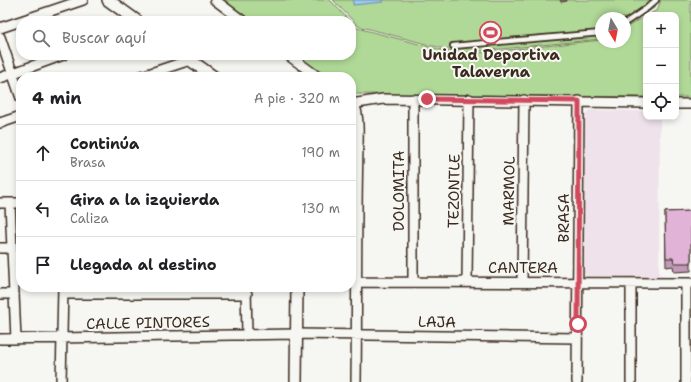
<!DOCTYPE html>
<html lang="es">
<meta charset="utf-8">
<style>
body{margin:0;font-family:"Shantell Sans",sans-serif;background:#f2f2f2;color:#202124}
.controls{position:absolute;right:12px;top:12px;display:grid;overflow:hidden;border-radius:8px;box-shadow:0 2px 6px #0003}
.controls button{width:36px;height:36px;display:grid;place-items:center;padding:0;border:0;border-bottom:1px solid #e0e0e0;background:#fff;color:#202124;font:20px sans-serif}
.compass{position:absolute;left:595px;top:12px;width:36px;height:36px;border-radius:50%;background:#fff;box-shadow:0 2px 6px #0003;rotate:170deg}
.stop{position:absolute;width:12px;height:12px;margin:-9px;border:3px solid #d1495b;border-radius:50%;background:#fff}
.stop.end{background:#d1495b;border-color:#fff;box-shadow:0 1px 4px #0008}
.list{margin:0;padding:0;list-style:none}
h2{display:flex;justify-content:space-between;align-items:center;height:52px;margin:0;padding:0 16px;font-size:17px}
h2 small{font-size:13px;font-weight:400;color:#757577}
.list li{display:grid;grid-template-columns:26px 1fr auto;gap:12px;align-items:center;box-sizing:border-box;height:56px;padding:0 16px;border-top:1px solid #e0e0e0}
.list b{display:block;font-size:15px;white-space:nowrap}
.list p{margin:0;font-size:13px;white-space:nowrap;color:#757577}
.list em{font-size:13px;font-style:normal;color:#757577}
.icon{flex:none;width:22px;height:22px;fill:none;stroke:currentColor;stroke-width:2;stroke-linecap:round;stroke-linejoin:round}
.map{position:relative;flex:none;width:691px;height:382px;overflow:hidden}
.search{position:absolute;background:#fff;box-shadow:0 2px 6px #0003;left:16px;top:16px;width:340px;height:44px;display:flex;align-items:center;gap:10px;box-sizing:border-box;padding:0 14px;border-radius:16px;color:#757577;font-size:15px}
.panel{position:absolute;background:#fff;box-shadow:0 2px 6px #0003;left:16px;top:72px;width:340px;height:220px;border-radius:16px}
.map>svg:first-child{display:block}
.built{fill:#efe2ea}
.green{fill:#b0d997;stroke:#76825a}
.water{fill:#98ccf6;stroke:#738ba0}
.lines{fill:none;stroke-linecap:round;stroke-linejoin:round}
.service-casing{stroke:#3b2a1e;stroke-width:8}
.minor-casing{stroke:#3b2a1e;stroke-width:12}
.tertiary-casing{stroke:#3b2a1e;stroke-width:14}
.service{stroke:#f6f6f2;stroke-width:4.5}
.minor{stroke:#f6f6f2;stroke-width:9}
.tertiary{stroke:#f6f6f2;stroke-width:11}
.wall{fill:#c19ab9;stroke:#3b2a1e}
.building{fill:#e0b3d7;stroke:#3b2a1e}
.route{stroke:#d1495b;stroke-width:5}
.labels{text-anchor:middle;stroke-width:4;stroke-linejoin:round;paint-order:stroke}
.poi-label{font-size:15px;font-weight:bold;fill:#3b2a1e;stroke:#f6f6f2}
.street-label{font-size:15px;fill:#3b2a1e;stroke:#f6f6f2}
</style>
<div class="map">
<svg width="691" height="382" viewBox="0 0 691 382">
<rect width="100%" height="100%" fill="#f6f6f2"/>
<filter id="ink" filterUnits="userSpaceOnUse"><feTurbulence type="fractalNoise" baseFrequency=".025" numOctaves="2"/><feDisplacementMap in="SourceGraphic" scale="8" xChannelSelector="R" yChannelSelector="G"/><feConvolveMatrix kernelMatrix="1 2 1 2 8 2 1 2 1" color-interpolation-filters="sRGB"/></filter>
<g filter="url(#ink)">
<path class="built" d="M590,110l56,1v6h14l-1,160 -69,-1 -6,-2 1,-160z"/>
<path class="green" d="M219,0h111l20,21h-103z
M333,0h325l-4,8 -29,18v-8h-24v21l-141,14 -102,-27z
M661,0h30v97h-15v-82h-28l9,-5z
M646,16v81l-295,-3v-17h-26l-31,-22h57v-33l6,6 104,27 140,-15v2h24v-14z"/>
<path class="water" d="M353,0h29l1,2 -30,3z"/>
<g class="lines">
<defs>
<path id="service" d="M625,23l22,-15 9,-8
M453,46l148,-13"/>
<path id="minor" d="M215,0l28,21
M0,28l83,-28
M0,37l21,61
M288,55l30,22
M139,77l51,-17
M0,78l63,-23
M351,100c9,7 7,37 7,47 -2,79 -1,157 -2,235
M351,104l32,-5 263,4
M676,104h15
M0,123l21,-7
M0,203h21
M10,203l6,136
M0,248h12
M355,282l336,1
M413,282v-183
M467,282l2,-183
M522,282l2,-182
M631,283v99
M246,287l1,48
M0,294h14
M63,294h184
M0,339l296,-5 281,4
M61,382l2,-95
M577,382l2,-281
M686,382v-99"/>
<path id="tertiary" d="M108,0l29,21
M183,55l31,22
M296,382l1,-95"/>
</defs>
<use href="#service" class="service-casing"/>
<use href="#minor" class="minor-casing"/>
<use href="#tertiary" class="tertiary-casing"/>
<use href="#service" class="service"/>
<use href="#minor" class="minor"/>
<use href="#tertiary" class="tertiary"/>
</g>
<path class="wall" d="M560,0h7v1l-6,1z
M691,211v60l-17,1 -1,-6 -7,1 -1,-55z"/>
<path class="building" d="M691,211v52h-17l-1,-5h-7l-1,-46z"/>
</g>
<g class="lines" filter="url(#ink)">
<path class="route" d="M427,99l152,2 -1,223"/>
</g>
<defs>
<symbol id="stadium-ring" viewBox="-11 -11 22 22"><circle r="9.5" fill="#f6f6f2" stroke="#d1495b" stroke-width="1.5"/><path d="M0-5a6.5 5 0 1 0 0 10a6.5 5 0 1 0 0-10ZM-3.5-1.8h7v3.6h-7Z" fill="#d1495b"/></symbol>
</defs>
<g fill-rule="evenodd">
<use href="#stadium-ring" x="478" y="20" width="25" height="25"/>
</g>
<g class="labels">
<g class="poi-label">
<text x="491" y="60">Unidad Deportiva<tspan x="491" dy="17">Talaverna</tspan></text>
</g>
<g class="street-label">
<text transform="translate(399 191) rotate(-90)" y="5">DOLOMITA</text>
<text transform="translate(454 191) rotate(-89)" y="5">TEZONTLE</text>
<text transform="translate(509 191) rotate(-89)" y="5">MARMOL</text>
<text transform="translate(564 218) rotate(-90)" y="5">BRASA</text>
<text x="523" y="273">CANTERA</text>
<text transform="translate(437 322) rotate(1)" y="5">LAJA</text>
<text transform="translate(148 323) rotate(-1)" y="5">CALLE PINTORES</text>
</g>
</g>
</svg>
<div class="controls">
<button>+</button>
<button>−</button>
<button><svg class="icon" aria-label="locate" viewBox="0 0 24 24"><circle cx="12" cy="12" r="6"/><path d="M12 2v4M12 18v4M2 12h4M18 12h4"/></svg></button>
</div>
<svg class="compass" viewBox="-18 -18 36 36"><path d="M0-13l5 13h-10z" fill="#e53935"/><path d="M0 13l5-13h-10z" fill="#757577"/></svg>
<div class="stop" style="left:578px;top:324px"></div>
<div class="stop end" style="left:427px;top:99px"></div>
<div class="search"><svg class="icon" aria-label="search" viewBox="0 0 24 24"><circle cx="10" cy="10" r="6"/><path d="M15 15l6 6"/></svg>Buscar aquí</div>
<section class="panel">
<h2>4 min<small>A pie · 320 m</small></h2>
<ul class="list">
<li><svg class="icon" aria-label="ahead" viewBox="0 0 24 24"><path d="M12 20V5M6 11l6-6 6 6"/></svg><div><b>Continúa</b><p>Brasa</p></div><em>190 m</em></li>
<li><svg class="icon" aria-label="left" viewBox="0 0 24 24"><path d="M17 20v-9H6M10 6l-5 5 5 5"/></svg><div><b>Gira a la izquierda</b><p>Caliza</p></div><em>130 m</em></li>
<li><svg class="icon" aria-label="arrive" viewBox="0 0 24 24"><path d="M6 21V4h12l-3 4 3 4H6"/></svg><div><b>Llegada al destino</b></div></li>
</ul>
</section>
</div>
